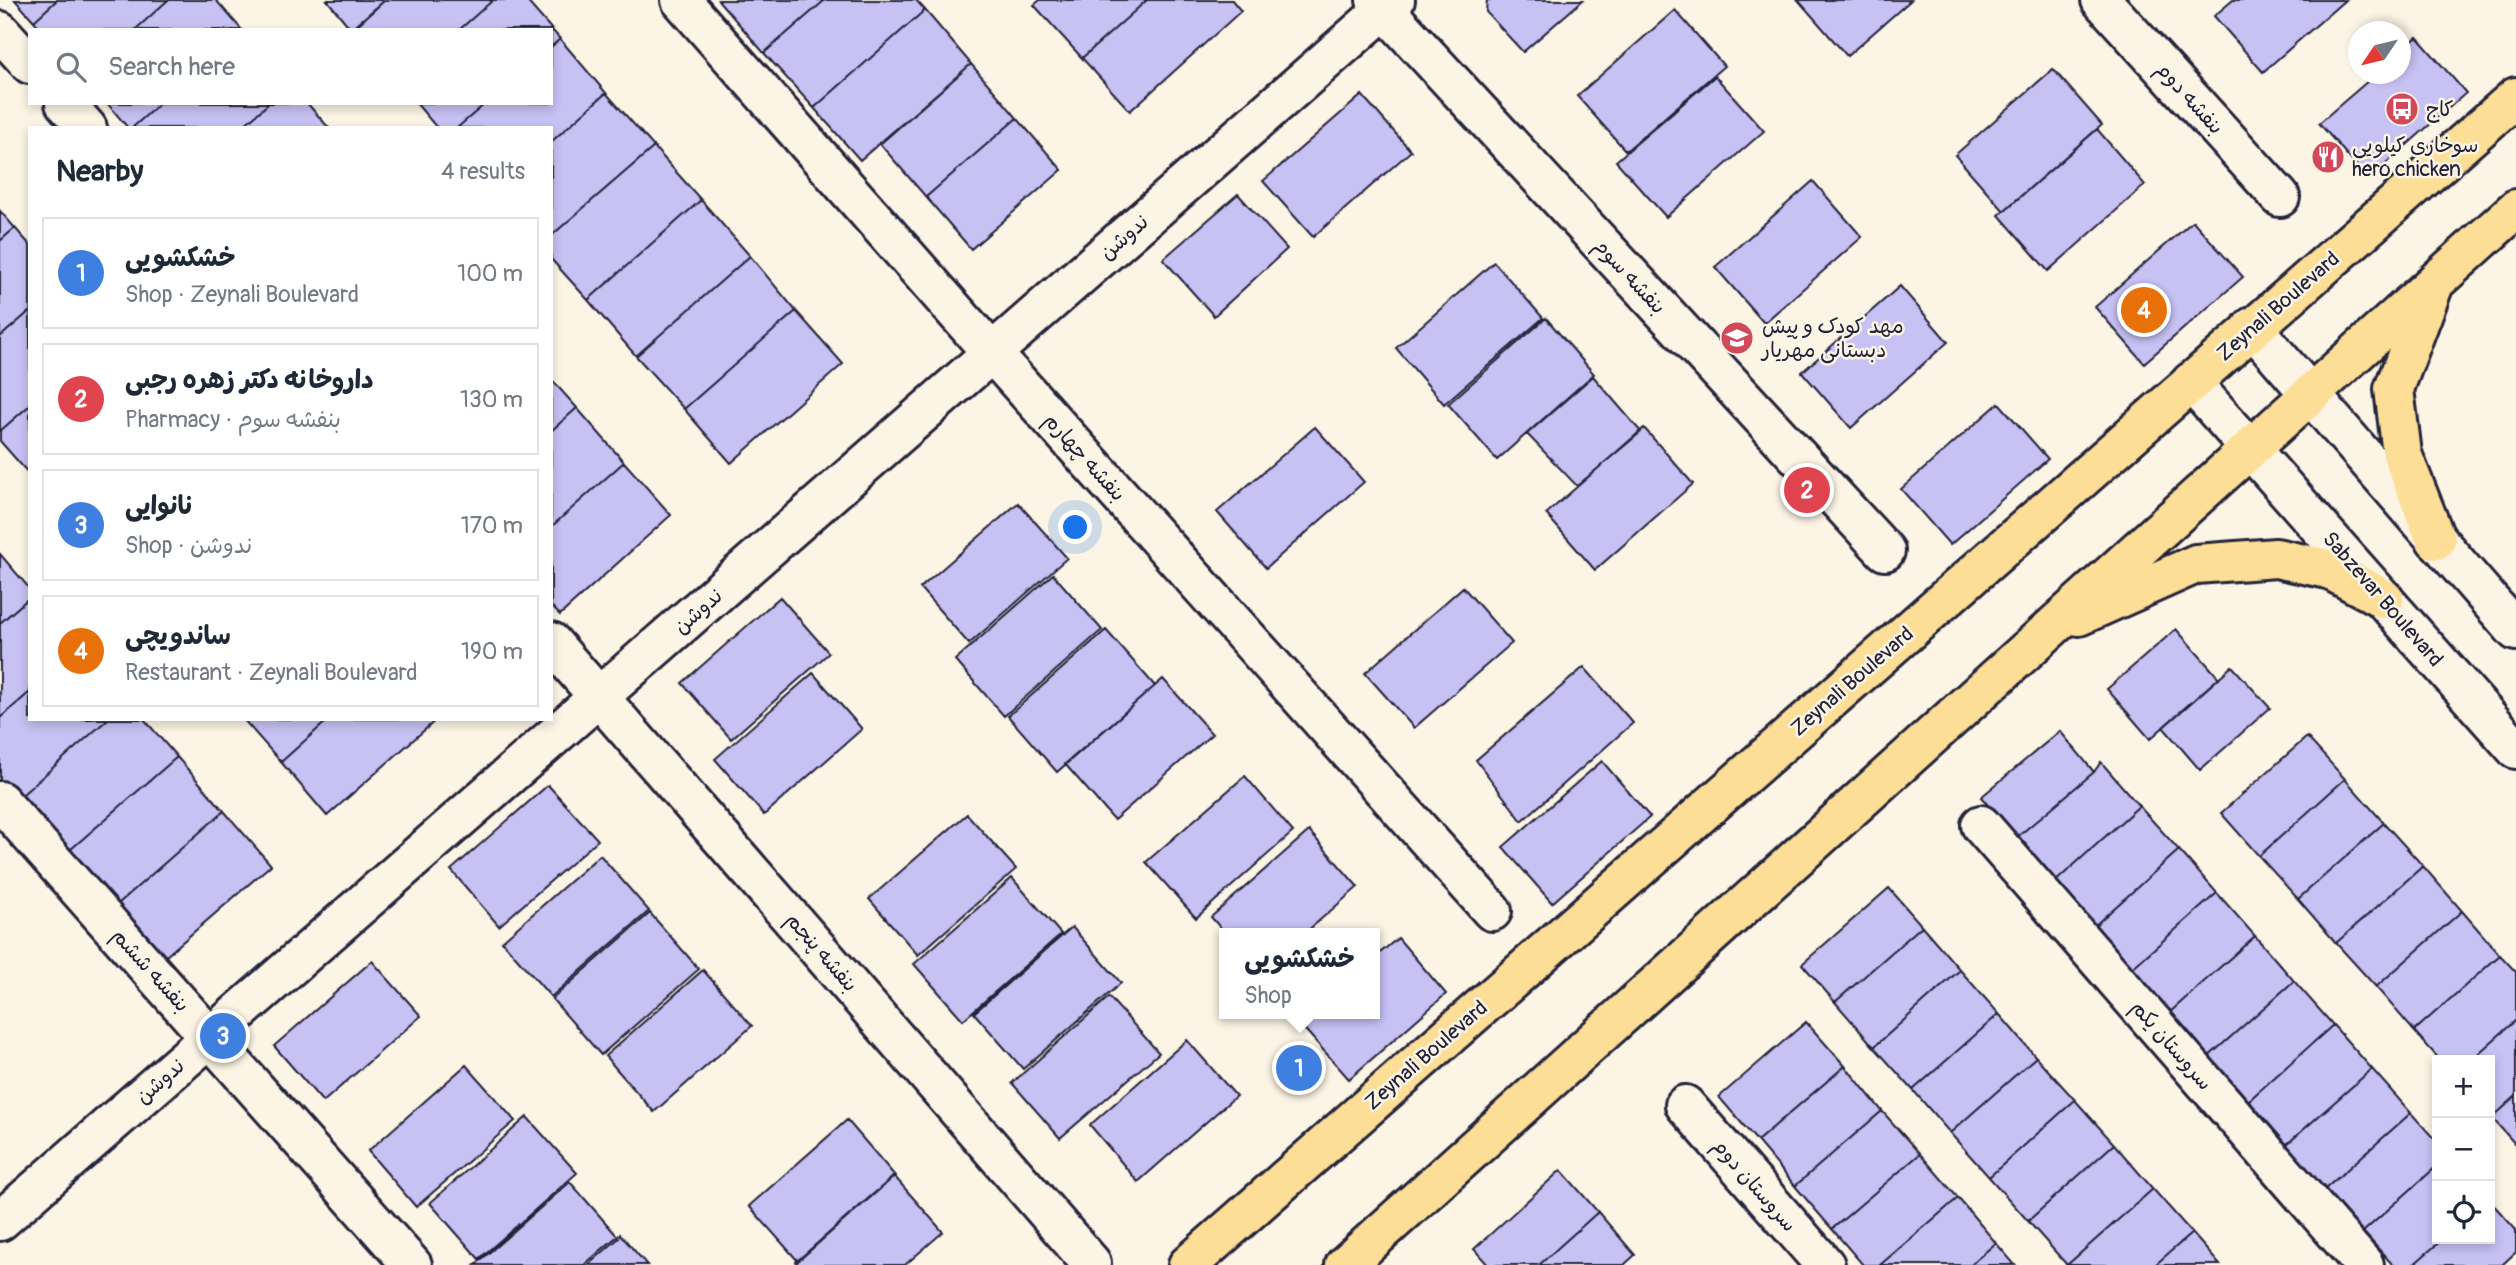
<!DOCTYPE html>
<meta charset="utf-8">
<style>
body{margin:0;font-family:Pangolin,"Playpen Sans Arabic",sans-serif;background:#f2f2f3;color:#1f2937}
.controls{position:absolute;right:21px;bottom:21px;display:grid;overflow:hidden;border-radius:0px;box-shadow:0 4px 10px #0003}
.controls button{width:63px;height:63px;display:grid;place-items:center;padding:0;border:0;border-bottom:2px solid #e0e1e3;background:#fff;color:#1f2937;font:35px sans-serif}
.compass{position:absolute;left:2348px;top:21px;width:63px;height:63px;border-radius:50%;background:#fff;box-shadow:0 4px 10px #0003;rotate:235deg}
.you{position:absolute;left:1076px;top:528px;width:24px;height:24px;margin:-18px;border:5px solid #fff;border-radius:50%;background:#1a73e8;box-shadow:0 0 0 10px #1a73e833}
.badge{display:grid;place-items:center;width:46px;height:46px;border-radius:50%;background:#1a73e8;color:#fff;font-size:23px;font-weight:700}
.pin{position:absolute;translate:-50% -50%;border:4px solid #fff;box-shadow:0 2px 7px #0006}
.popup{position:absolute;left:1219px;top:928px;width:161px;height:91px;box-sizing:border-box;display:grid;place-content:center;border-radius:0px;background:#fff;filter:drop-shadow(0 2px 5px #0005);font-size:23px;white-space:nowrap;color:#747a83}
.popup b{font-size:26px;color:#1f2937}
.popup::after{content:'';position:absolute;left:50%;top:100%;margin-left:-14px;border:14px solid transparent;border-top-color:#fff}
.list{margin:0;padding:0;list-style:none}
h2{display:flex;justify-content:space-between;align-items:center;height:91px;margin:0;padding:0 28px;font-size:30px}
h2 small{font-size:23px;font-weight:400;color:#747a83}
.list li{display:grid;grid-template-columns:46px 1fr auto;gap:21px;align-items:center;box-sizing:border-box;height:112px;margin:0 14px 14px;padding:0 14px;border:2px solid #e0e1e3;border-radius:0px}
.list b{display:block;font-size:26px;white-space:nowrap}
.list p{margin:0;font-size:23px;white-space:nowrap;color:#747a83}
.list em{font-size:23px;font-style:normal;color:#747a83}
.icon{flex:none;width:38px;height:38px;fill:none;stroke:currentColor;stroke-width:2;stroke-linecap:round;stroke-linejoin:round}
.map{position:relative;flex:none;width:2516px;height:1265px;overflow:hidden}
.search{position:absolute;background:#fff;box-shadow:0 4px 10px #0003;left:28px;top:28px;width:525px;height:77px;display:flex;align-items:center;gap:18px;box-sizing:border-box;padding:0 24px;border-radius:0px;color:#747a83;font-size:26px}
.panel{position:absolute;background:#fff;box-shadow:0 4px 10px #0003;left:28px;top:126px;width:525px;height:595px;border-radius:0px}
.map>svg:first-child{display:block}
.building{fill:#c7c1f4;stroke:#22223b;stroke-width:2}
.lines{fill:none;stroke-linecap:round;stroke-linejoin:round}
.minor-casing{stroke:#22223b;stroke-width:44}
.major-casing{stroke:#22223b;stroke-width:44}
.minor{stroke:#fcf5e5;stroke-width:38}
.major{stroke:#fdde96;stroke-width:38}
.labels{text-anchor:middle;stroke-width:5;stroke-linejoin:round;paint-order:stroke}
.street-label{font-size:21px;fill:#22223b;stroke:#fcf5e5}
.poi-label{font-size:21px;fill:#22223b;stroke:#fcf5e5;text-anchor:start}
</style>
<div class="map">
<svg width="2516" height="1265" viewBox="0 0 2516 1265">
<rect width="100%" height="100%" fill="#fcf5e5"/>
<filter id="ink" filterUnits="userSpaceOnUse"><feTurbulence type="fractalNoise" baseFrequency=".0143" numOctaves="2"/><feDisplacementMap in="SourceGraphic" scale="14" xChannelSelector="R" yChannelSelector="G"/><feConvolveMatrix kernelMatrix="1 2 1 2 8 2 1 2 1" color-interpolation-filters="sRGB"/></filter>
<g filter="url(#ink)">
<path class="building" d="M15,0h42l-23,21z
M57,0h111l-33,30h-93l-8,-9z
M168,0h48l26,30h-107z
M327,0h58l-34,29z
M385,0h108l-34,30h-107z
M493,0h33l34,39 -9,8v-17h-92z
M718,0h107l-61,53z
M825,0h91l9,10 -111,98 -50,-55z
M1040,0h107l-65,58 -48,-53z
M1147,0h85l9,11 -111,100 -48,-53z
M1487,0h96l-60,52 -37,-40z
M1798,0h113l-64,56z
M2233,0h112l-82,72 -49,-56z
M925,10l46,54 -111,96 -46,-52z
M1675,10l49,56 -98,85 -49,-55z
M2417,37l49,56 -98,86 -49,-56 57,-49h24v-22z
M560,39l46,54 -55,49v-14h-94l29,-25h65v-56z
M971,64l46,54 -91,79 -46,-53z
M2053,69l49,56 -98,86 -49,-56z
M1715,76l49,55 -98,86 -50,-56z
M606,93l48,54 -103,89v-94z
M1362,95l49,56 -98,86 -50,-56z
M107,103h53l-28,25h-4z
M160,103h109l-28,25h-109z
M269,103h38l22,25h-88z
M416,103h70l-29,25h-20z
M1017,118l45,52 -91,79 -45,-52z
M2097,129l48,56 -97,86 -49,-56z
M654,147l47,53 -113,100 -37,-41v-23z
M1813,181l49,56 -98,86 -49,-56z
M1238,194l49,55 -73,67 -51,-57z
M701,200l49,56 -114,100 -48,-56z
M0,211l15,17 -15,13z
M2193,221l50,56 -99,86 -49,-56z
M15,228l15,17v66l-30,26v-96z
M750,256l46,55 -112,98 -48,-53z
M1494,262l49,56 -99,86 -48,-56z
M1900,286l48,56 -97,86 -49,-56z
M30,311v94l-30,26v-94z
M796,311l47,53 -112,99 -47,-54z
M1546,318l48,56 -97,86 -49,-56z
M1593,376l48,56 -64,54 -50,-52z
M551,379l26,29 -26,23z
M1999,403l49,56 -98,86 -49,-56z
M30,405v70l-30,-34v-10z
M577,408l47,54 -73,65v-96z
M1315,427l49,55 -98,86 -49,-56z
M1644,428l49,56 -98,86 -49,-56z
M624,462l47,53 -111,100 -9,-9v-79z
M1018,503l49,55 -98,86 -49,-56z
M0,554l30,35v8l-30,26z
M1053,574l49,56 -98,86 -49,-56z
M1463,587l49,56 -98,85 -49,-55z
M30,597v95l-30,26v-95z
M780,597l49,56 -98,86 -49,-56z
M2176,629l43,49 -69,61 -43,-50z
M1106,630l49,56 -98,86 -49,-56z
M2232,666l38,42 -70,62 -37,-43z
M1584,667l49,56 -111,98 -46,-61z
M813,673l49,56 -98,86 -49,-56z
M1163,679l49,55 -98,86 -49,-56z
M30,692v27h78l-93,82 -15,-18v-65z
M108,719h36l33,38 -114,99 -48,-55z
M243,719h86l-48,43z
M329,719h108l-110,97 -46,-54z
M2060,731l34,41 -78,66 -35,-41z
M2307,737l38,42 -86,77 -38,-43z
M177,757l47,54 -113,99 -48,-54z
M1602,761l48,56 -98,86 -49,-56z
M2101,762l38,44 -85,77 -38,-45 78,-66z
M1245,776l48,56 -97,86 -50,-56z
M2345,779l39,44 -86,76 -39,-43z
M548,785l50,55 -99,86 -48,-56z
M2139,806l40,44 -86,77 -39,-44z
M224,811l47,54 -113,98 -47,-53z
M967,814l49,55 -98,86 -49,-56z
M2384,823l39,43 -87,77 -38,-44z
M1309,831l49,56 -53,46h-80l-14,-16z
M2179,850l38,43 -86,76 -38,-42z
M600,855l49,56 -98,86 -49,-56z
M2423,866l39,45 -86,76 -40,-44z
M1012,878l49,56 -98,86 -49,-56z
M1889,888l33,38 -87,76 -33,-38z
M2217,893l38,43 -86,77 -38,-44z
M2462,911l38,44 -86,76 -38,-44z
M650,913l49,56 -98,86 -49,-56z
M1922,926l38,44 -86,77 -39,-45z
M1072,927l49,56 -98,86 -49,-56z
M2255,936l39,45 -86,76 -39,-44z
M1398,938l48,56 -97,85 -49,-55 11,-10h63v-56z
M2500,955l16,17v48l-45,40h-31l-26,-29z
M372,961l49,55 -98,86 -49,-56z
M703,970l49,56 -98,86 -49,-56z
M1960,970l39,44 -86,76 -39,-43z
M2294,981l39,44 -86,77 -39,-45z
M1109,997l50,56 -99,85 -48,-55z
M1999,1014l37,43 -86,76 -37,-43z
M2516,1020v76l-24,22 -2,-58h-19z
M1806,1022l39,44 -88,75 -38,-44z
M2333,1025l39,44 -86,76 -39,-43z
M1187,1040l49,56 -98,86 -48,-57z
M2036,1057l39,43 -86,77 -39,-44z
M466,1065l49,56 -99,86 -48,-56z
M1845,1066l37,45 -87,75 -38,-45z
M2372,1069l39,44 -86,76 -39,-44z
M2516,1096v49l-24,-27z
M2075,1100l39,44 -86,77 -39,-44z
M1882,1111l38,43 -88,75 -37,-43z
M2411,1113l26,29v24l-74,66 -38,-43z
M527,1117l50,56 -98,86 -49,-56z
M847,1120l48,56 -97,85 -49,-55z
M2114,1144l39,45 -86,76 -39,-44z
M1920,1154l38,44 -78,67h-17l-31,-36z
M2437,1166v73h6l-30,26h-20l-30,-33z
M1561,1170l37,42 -59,53h-51l-14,-16z
M894,1176l49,56 -38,33h-107l-2,-3z
M570,1182l49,56 -31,27h-113z
M2153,1189l39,44 -37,32h-88z
M1958,1198l38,45 -26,22h-90z
M2490,1201l26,29v22l-14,13h-89l30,-26h47z
M1598,1212l37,43 -11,10h-85z
M2192,1233l28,32h-65z
M620,1234l27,31h-63z
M1996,1243l19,22h-45z"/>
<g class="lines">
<defs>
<path id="minor" d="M681,0l311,353 500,558
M1376,0l509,551
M2101,0l179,197
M0,31l30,33
M65,103l22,25
M2252,327l264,304
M2191,382l325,367
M551,642l540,621
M0,801l412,464
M1981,825l383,440
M1685,1105l140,160
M0,1221l1395,-1221"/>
<path id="major" d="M2434,284l-40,105 8,65 34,86
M2079,616l117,-52 80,-6 52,11 56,30
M1188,1265l1328,-1168
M1345,1265l1171,-1056"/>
</defs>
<use href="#minor" class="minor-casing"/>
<use href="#major" class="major-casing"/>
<use href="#minor" class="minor"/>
<use href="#major" class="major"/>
</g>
</g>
<defs>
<symbol id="bus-disc" viewBox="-11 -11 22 22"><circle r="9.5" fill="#d1495b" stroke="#fcf5e5"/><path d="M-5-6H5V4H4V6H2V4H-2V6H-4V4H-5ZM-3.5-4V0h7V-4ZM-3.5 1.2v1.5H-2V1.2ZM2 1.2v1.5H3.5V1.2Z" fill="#fff"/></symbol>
<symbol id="restaurant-disc" viewBox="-11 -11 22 22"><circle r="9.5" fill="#d1495b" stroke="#fcf5e5"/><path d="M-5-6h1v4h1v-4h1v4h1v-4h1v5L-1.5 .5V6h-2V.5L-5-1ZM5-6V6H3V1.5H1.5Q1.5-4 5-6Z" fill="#fff"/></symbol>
<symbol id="school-disc" viewBox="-11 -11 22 22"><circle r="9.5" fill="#d1495b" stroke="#fcf5e5"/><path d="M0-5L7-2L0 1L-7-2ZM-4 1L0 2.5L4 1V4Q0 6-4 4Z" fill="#fff"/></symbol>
</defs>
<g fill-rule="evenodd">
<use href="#bus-disc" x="2383" y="90" width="38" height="38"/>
<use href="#restaurant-disc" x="2309" y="138" width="38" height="38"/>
<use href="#school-disc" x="1718" y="319" width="38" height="38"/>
</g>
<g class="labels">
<g class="street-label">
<text transform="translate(2190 98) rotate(48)" y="7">بنفشه دوم</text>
<text transform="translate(1124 237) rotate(-41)" y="7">ندوشن</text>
<text transform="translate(1630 276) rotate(47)" y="7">بنفشه سوم</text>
<text transform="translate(2278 306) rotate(-41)" y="7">Zeynali Boulevard</text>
<text transform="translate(1085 457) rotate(48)" y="7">بنفشه چهارم</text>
<text transform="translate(2383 599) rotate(49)" y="7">Sabzevar Boulevard</text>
<text transform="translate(698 611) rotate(-41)" y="7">ندوشن</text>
<text transform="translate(1852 681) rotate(-41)" y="7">Zeynali Boulevard</text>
<text transform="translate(822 952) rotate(49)" y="7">بنفشه پنجم</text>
<text transform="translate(151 970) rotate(48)" y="7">بنفشه ششم</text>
<text transform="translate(2172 1045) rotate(49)" y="7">سروستان یکم</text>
<text transform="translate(1426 1055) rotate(-41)" y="7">Zeynali Boulevard</text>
<text transform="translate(160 1081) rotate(-41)" y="7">ندوشن</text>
<text transform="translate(1755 1185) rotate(49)" y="7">سروستان دوم</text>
</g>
<g class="poi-label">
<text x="2426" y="116">کاج</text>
<text x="2352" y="152">سوخاری کیلویی<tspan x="2352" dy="24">hero chicken</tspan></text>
<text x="1762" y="333">مهد کودک و پیش<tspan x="1762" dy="24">دبستانی مهریار</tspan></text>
</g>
</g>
</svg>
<div class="controls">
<button>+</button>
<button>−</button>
<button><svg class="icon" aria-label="locate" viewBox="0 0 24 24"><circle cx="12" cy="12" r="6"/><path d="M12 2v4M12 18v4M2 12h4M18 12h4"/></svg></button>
</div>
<svg class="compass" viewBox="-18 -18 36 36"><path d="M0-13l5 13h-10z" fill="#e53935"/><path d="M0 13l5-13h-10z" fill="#747a83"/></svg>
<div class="you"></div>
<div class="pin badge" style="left:1299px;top:1068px;background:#3f7fe0">1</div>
<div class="popup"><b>خشکشویی</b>Shop</div>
<div class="pin badge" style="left:1807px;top:490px;background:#e0444e">2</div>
<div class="pin badge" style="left:223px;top:1036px;background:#3f7fe0">3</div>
<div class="pin badge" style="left:2144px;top:310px;background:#e8710a">4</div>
<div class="search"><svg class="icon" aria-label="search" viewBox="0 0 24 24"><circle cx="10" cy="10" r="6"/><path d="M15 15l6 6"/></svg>Search here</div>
<section class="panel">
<h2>Nearby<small>4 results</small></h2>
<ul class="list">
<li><span class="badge" style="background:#3f7fe0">1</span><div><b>خشکشویی</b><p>Shop · Zeynali Boulevard</p></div><em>100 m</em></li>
<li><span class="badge" style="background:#e0444e">2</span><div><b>داروخانه دکتر زهره رجبی</b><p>Pharmacy · بنفشه سوم</p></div><em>130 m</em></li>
<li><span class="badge" style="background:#3f7fe0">3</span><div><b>نانوایی</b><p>Shop · ندوشن</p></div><em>170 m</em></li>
<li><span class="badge" style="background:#e8710a">4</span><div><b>ساندویچی</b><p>Restaurant · Zeynali Boulevard</p></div><em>190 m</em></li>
</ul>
</section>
</div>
